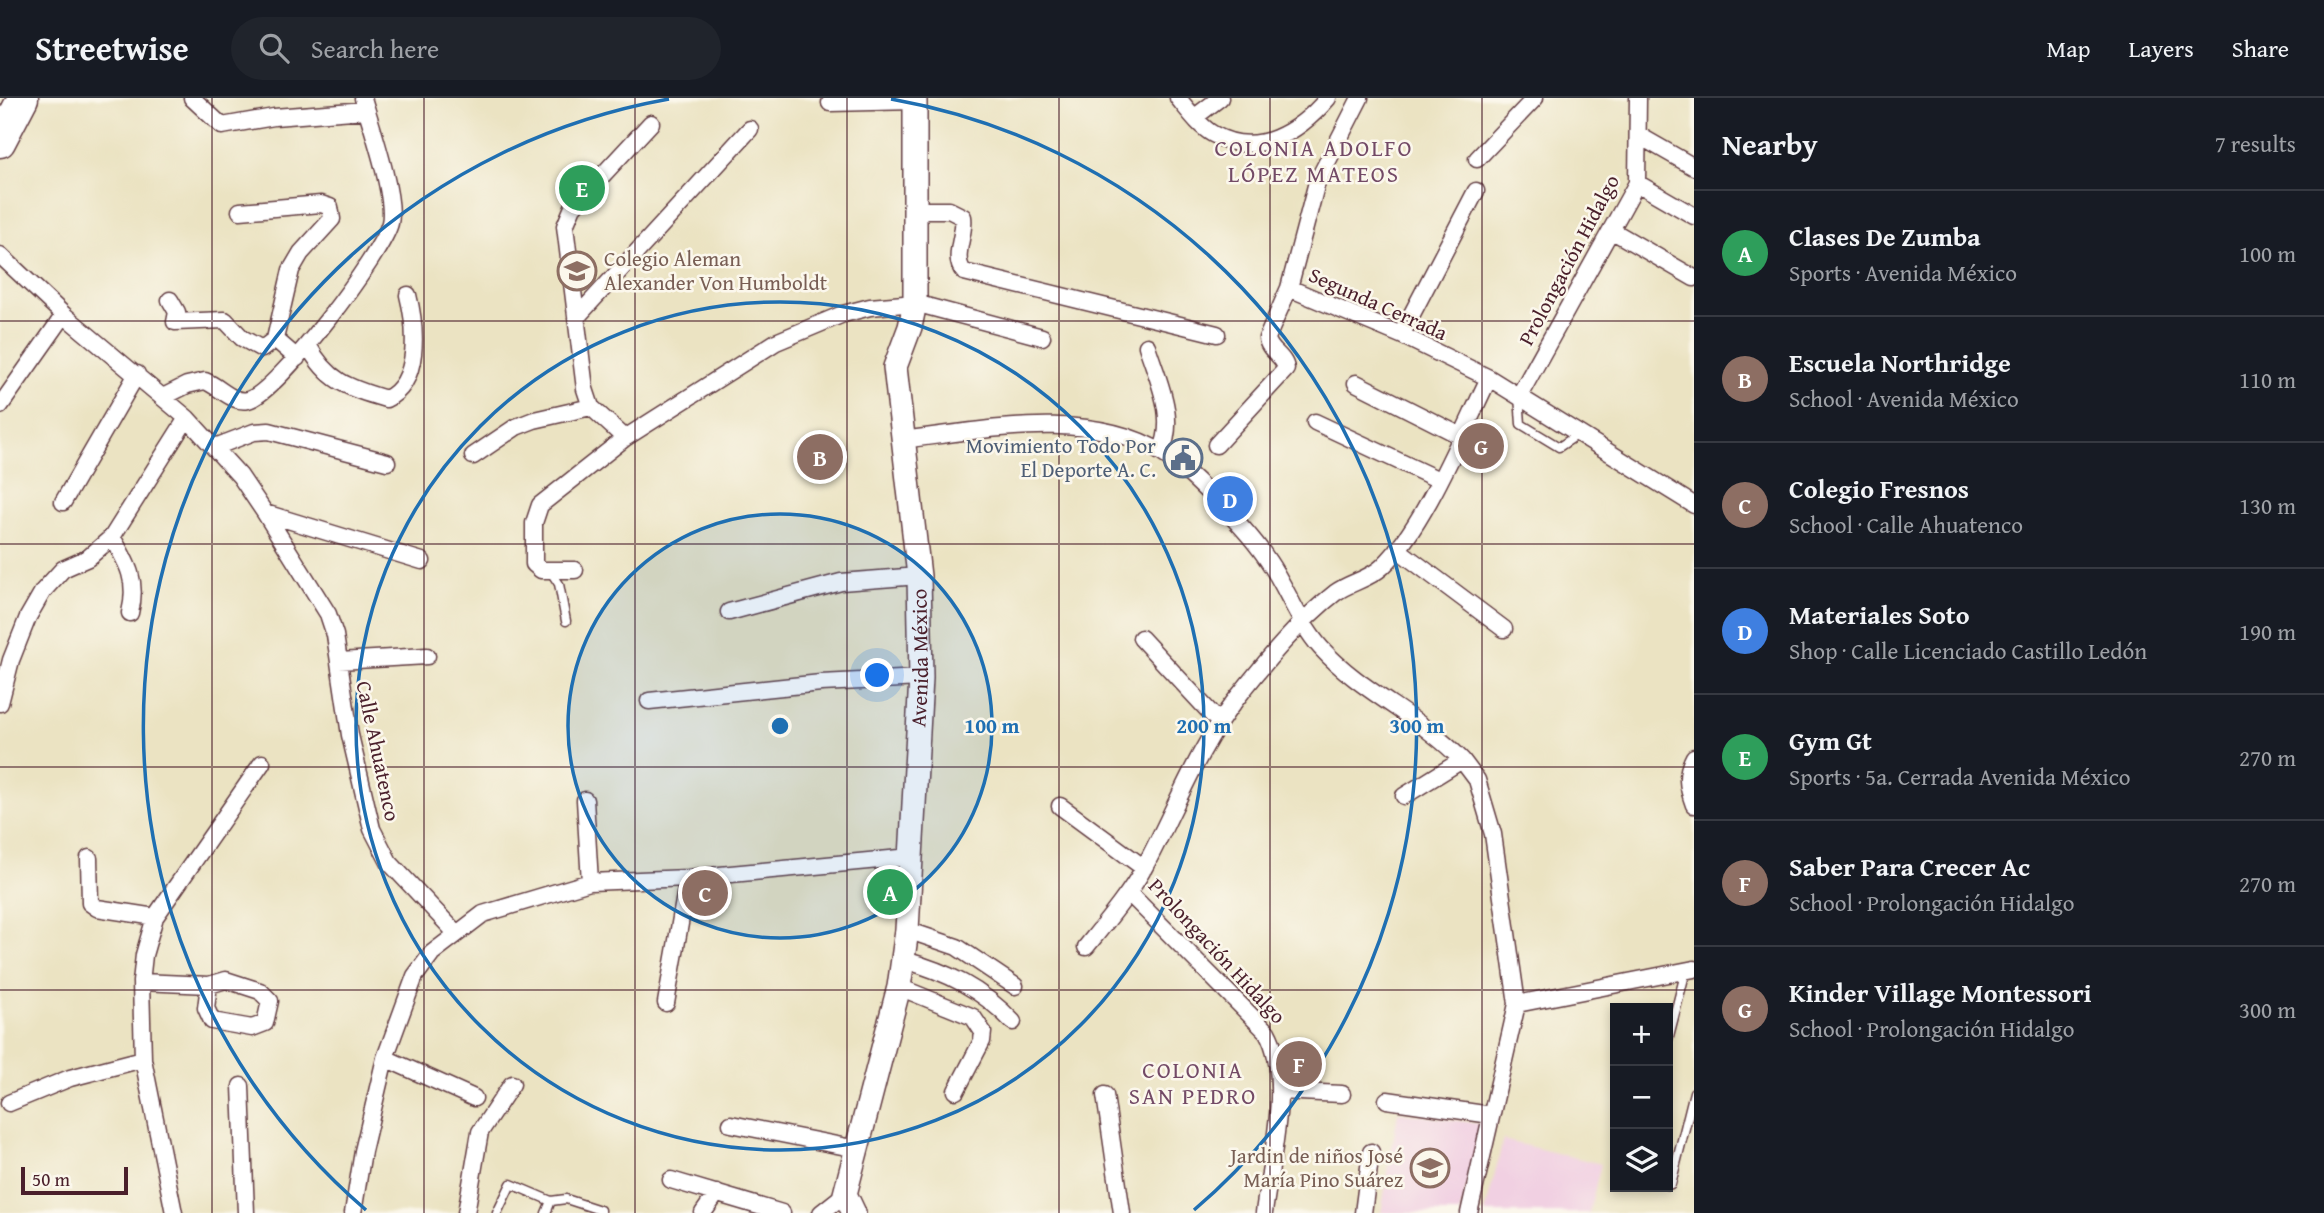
<!DOCTYPE html>
<meta charset="utf-8">
<style>
body{margin:0;font-family:"Gentium Book Plus",serif;background:#20242c;color:#f1f3f6}
.controls{position:absolute;right:21px;bottom:21px;display:grid;overflow:hidden;border-radius:0px;box-shadow:0 4px 10px #0003}
.controls button{width:63px;height:63px;display:grid;place-items:center;padding:0;border:0;border-bottom:2px solid #363941;background:#171b24;color:#f1f3f6;font:35px sans-serif}
.scale{position:absolute;left:21px;bottom:18px;width:107px;box-sizing:border-box;padding-left:7px;border:4px solid #4a1f2b;border-top:0;font-size:19px;line-height:24px;white-space:nowrap;color:#4a1f2b;-webkit-text-stroke:5px #fbf7ec;paint-order:stroke}
.you{position:absolute;left:878px;top:578px;width:24px;height:24px;margin:-18px;border:5px solid #fff;border-radius:50%;background:#1a73e8;box-shadow:0 0 0 10px #1a73e833}
.badge{display:grid;place-items:center;width:46px;height:46px;border-radius:50%;background:#2563eb;color:#fff;font-size:23px;font-weight:700}
.pin{position:absolute;translate:-50% -50%;border:4px solid #fff;box-shadow:0 2px 7px #0006}
.list{margin:0;padding:0;list-style:none}
h2{display:flex;justify-content:space-between;align-items:center;height:91px;margin:0;padding:0 28px;font-size:30px}
h2 small{font-size:23px;font-weight:400;color:#9ea1a6}
.list li{display:grid;grid-template-columns:46px 1fr auto;gap:21px;align-items:center;box-sizing:border-box;height:126px;padding:0 28px;border-top:2px solid #363941}
.list b{display:block;font-size:26px;white-space:nowrap}
.list p{margin:0;font-size:23px;white-space:nowrap;color:#9ea1a6}
.list em{font-size:23px;font-style:normal;color:#9ea1a6}
.icon{flex:none;width:38px;height:38px;fill:none;stroke:currentColor;stroke-width:2;stroke-linecap:round;stroke-linejoin:round}
.map{position:relative;flex:none;width:1694px;height:1115px;overflow:hidden}
header{display:flex;align-items:center;gap:42px;box-sizing:border-box;height:98px;padding:0 35px;background:#171b24;border-bottom:2px solid #363941}
header strong{font-size:33px}
nav{display:flex;gap:38px;margin-inline-start:auto;font-size:24px}
.search{width:490px;height:63px;background:#20242c;display:flex;align-items:center;gap:18px;box-sizing:border-box;padding:0 24px;border-radius:38px;color:#9ea1a6;font-size:26px}
main{display:flex}
aside{flex:1;background:#171b24}
.map>svg:first-child{display:block}
.built{fill:#f1d0e2}
.lines{fill:none;stroke-linecap:round;stroke-linejoin:round}
.service-casing{stroke:#623c42;stroke-width:11}
.minor-casing{stroke:#623c42;stroke-width:19}
.secondary-casing{stroke:#623c42;stroke-width:26}
.motorway-casing{stroke:#623c42;stroke-width:33}
.service{stroke:#fff;stroke-width:8}
.minor{stroke:#fff;stroke-width:16}
.secondary{stroke:#fff;stroke-width:23}
.motorway{stroke:#fff;stroke-width:30}
.grid{fill:none;stroke:#4a1f2b;stroke-width:2;stroke-opacity:0.55}
.ring{fill:none;stroke:#1f6fb2;stroke-width:3.5}
.labels{text-anchor:middle;stroke-width:5;stroke-linejoin:round;paint-order:stroke}
.education-label{font-size:21px;fill:#785e54;stroke:#fbf7ec;text-anchor:start}
.street-label{font-size:21px;fill:#4a1f2b;stroke:#fbf7ec}
.service-label{font-size:21px;fill:#4e5e75;stroke:#fbf7ec;text-anchor:end}
.neighbourhood-label{font-size:23px;letter-spacing:2px;fill:#734a66;stroke:#fbf7ec}
.centre{fill:#1f6fb2;stroke:#fbf7ec;stroke-width:3.5}
.ring-label{font-size:21px;text-anchor:middle;font-weight:bold;fill:#1f6fb2;stroke:#fbf7ec;stroke-width:5;stroke-linejoin:round;paint-order:stroke}
</style>
<header>
<strong>Streetwise</strong>
<div class="search"><svg class="icon" aria-label="search" viewBox="0 0 24 24"><circle cx="10" cy="10" r="6"/><path d="M15 15l6 6"/></svg>Search here</div>
<nav><a>Map</a><a>Layers</a><a>Share</a></nav>
</header>
<main>
<div class="map">
<svg width="1694" height="1115" viewBox="0 0 1694 1115">
<rect width="100%" height="100%" fill="#fbf7ec"/>
<filter id="ink" filterUnits="userSpaceOnUse"><feTurbulence type="fractalNoise" baseFrequency=".0143" numOctaves="2"/><feDisplacementMap in="SourceGraphic" scale="14" xChannelSelector="R" yChannelSelector="G"/><feConvolveMatrix kernelMatrix="1 2 1 2 8 2 1 2 1" color-interpolation-filters="sRGB"/></filter>
<filter id="wash" filterUnits="userSpaceOnUse"><feTurbulence type="fractalNoise" baseFrequency=".00686" numOctaves="4" result="noise"/><feDisplacementMap in="SourceGraphic" scale="28" xChannelSelector="R" yChannelSelector="G"/><feGaussianBlur stdDeviation="1.57" result="paint"/><feColorMatrix in="noise" values="0 0 0 0 0 0 0 0 0 0 0 0 0 0 0 0 0 1.4 0 .05"/><feComposite in="paint" operator="in"/></filter>
<g filter="url(#wash)">
<rect width="100%" height="100%" fill="#ebe3c2"/>
<path class="built" d="M1398,1014l84,12 -22,89h-79z
M1503,1042l98,24 -12,49h-104z"/>
</g>
<g filter="url(#ink)">
<g class="lines">
<defs>
<path id="service" d="M1519,298l2,28 38,23 21,-14
M551,474l8,12 7,37
M1668,942l18,-70
M1668,1087l3,-1 23,-92
M497,1115l14,-29 40,17
M546,1115l5,-12 15,-2 34,11v3"/>
<path id="minor" d="M192,0l30,28 52,-9 92,-7
M1178,0c10,12 21,28 35,36 44,25 86,-2 115,-36
M830,5l85,-2
M1195,19l25,-19
M1638,37l56,32
M1477,61l58,-61
M1637,85l57,33
M915,112h34l14,7c3,17 -12,41 1,55l253,62
M240,113l81,-7 9,3 2,12 -31,34 -10,17 -16,69
M1611,132l83,48
M0,157l64,60 123,103 53,58 25,37 63,101 7,21 15,100 22,94 17,33 67,71
M1289,190l112,47 88,43 205,127
M170,202l7,12 -2,10 50,-2 17,18 20,11 13,-10 22,19
M576,220l174,-189
M1401,237l75,-144
M308,247c19,36 40,43 78,54 35,-16 30,-72 22,-104
M1147,248c11,35 30,71 14,106
M1356,285l105,53
M1519,298l118,-213 1,-85
M163,299l24,-12 18,-4c14,5 28,23 43,19 29,-7 135,-147 142,-177 6,-25 -19,-98 -27,-125
M0,308l64,-91
M1315,324l124,58
M625,340l-34,-31 -6,-18 -20,-163 8,-19 78,-84
M901,342c79,-9 189,-33 261,13 20,13 38,31 56,49 18,18 37,38 51,60 19,28 29,60 52,86 40,44 100,69 141,112l15,20 16,54 24,170 -48,209
M1216,347l70,-76c-1,-13 -18,-18 -19,-31l22,-50 28,-106 43,-84
M215,349l39,-15 15,-1 118,31
M473,358l43,-29 18,-7 57,-13
M63,404l74,-128
M265,415l157,48
M112,439c16,27 26,44 18,76
M1397,451l107,80
M575,472h-34l-7,-6v-41l6,-18 85,-67 151,-96 67,-28 27,-7 45,-4 127,34
M729,514l112,-30 78,-6
M1141,540l78,84
M339,563l88,-5
M649,603l172,-18 100,-5
M0,605l11,-43 17,-43 15,-26 20,-22 25,-11 24,-21 75,-119
M1694,659c-9,17 -7,29 0,48
M1404,698l58,-36
M585,702l5,82
M1060,708l84,62
M89,760l1,45 7,5 58,9
M1129,795l138,139c26,46 3,130 -3,181
M907,832l50,17 58,39
M1086,849c21,-26 43,-52 59,-81 30,-56 53,-119 92,-168 29,-37 62,-77 98,-105 15,-11 33,-13 47,-26 42,-39 81,-136 107,-189
M904,862c43,12 78,29 109,62
M141,884l68,3 17,-5 34,11 10,10 -5,22 -13,5 -40,-7 -6,-13 3,-23
M899,889l74,30 10,15 -1,9 -26,50
M666,905l22,-125
M1517,906l177,-35
M385,960l89,40
M241,988l5,127
M1279,993l63,3
M1105,997l17,118
M1387,1002l104,15
M9,1005l61,-25 73,-19
M731,1026l126,25
M671,1082l111,33
M174,1115l-31,-154 -2,-77 3,-27 11,-38 107,-154
M353,1115l10,-62 22,-93 30,-82 17,-23 51,-39 107,-32 98,-4 223,-21
M466,1115l14,-81 32,-48
M703,1115l14,-20
M821,1115l24,-19
M1363,1115l8,-61"/>
<g id="secondary">
<path id="s1" d="M854,1115l-9,-19 54,-207 8,-57 14,-252 -2,-102 -24,-209 15,-40 5,-24v-205"/>
</g>
<path id="motorway" d="M0,44l23,-44"/>
</defs>
<use href="#service" class="service-casing"/>
<use href="#minor" class="minor-casing"/>
<use href="#secondary" class="secondary-casing"/>
<use href="#motorway" class="motorway-casing"/>
<use href="#service" class="service"/>
<use href="#minor" class="minor"/>
<use href="#secondary" class="secondary"/>
<use href="#motorway" class="motorway"/>
</g>
</g>
<path class="grid" d="M212,0v1115M424,0v1115M635,0v1115M847,0v1115M1059,0v1115M1270,0v1115M1482,0v1115M0,223h1694M0,446h1694M0,669h1694M0,892h1694"/>
<circle cx="780" cy="628" r="212" fill="#1f6fb2" fill-opacity=".12"/>
<g class="ring">
<circle cx="780" cy="628" r="212"/>
<circle cx="780" cy="628" r="424"/>
<path d="M366 1112A637 637 0 0 1 669 1M891 1A637 637 0 0 1 1194 1112"/>
</g>
<defs>
<symbol id="school-ring" viewBox="-11 -11 22 22"><circle r="9.5" fill="#fbf7ec" stroke="#8d6e63" stroke-width="1.5"/><path d="M0-5L7-2L0 1L-7-2ZM-4 1L0 2.5L4 1V4Q0 6-4 4Z" fill="#8d6e63"/></symbol>
<symbol id="civic-ring" viewBox="-11 -11 22 22"><circle r="9.5" fill="#fbf7ec" stroke="#5c6f8a" stroke-width="1.5"/><path d="M-.6-6.5H3V-4.5H.6V-3L4-1V1h2V6H-6V1h2V-1L-.6-3ZM-1.2 2.5V6h2.4V2.5Z" fill="#5c6f8a"/></symbol>
</defs>
<g fill-rule="evenodd">
<use href="#school-ring" x="555" y="151" width="44" height="44"/>
<use href="#civic-ring" x="1161" y="338" width="44" height="44"/>
<use href="#school-ring" x="1408" y="1048" width="44" height="44"/>
</g>
<g class="labels">
<g class="education-label">
<text x="604" y="168">Colegio Aleman<tspan x="604" dy="24">Alexander Von Humboldt</tspan></text>
<text x="1403" y="1065" text-anchor="end">Jardin de niños José<tspan x="1403" dy="24">María Pino Suárez</tspan></text>
</g>
<g class="street-label">
<text transform="translate(1569 162) rotate(-62)" y="7">Prolongación Hidalgo</text>
<text transform="translate(1378 206) rotate(24)" y="7">Segunda Cerrada</text>
<text dy="7" stroke="none"><textPath href="#s1" startOffset="565">Avenida México</textPath></text>
<text transform="translate(378 653) rotate(78)" y="7">Calle Ahuatenco</text>
<text transform="translate(1217 853) rotate(47)" y="7">Prolongación Hidalgo</text>
</g>
<g class="service-label">
<text x="1156" y="355">Movimiento Todo Por<tspan x="1156" dy="24">El Deporte A. C.</tspan></text>
</g>
<g class="neighbourhood-label">
<text x="1314" y="58">COLONIA ADOLFO<tspan x="1314" dy="26">LÓPEZ MATEOS</tspan></text>
<text x="1193" y="980">COLONIA<tspan x="1193" dy="26">SAN PEDRO</tspan></text>
</g>
</g>
<circle cx="780" cy="628" r="10" class="centre"/>
<g class="ring-label">
<text x="992" y="635">100 m</text>
<text x="1204" y="635">200 m</text>
<text x="1417" y="635">300 m</text>
</g>
</svg>
<div class="controls">
<button>+</button>
<button>−</button>
<button><svg class="icon" aria-label="layers" viewBox="0 0 24 24"><path d="M12 4l9 5-9 5-9-5zM3 14l9 5 9-5"/></svg></button>
</div>
<div class="scale">50 m</div>
<div class="you"></div>
<div class="pin badge" style="left:890px;top:794px;background:#2e9e5b">A</div>
<div class="pin badge" style="left:820px;top:359px;background:#8d6e63">B</div>
<div class="pin badge" style="left:705px;top:795px;background:#8d6e63">C</div>
<div class="pin badge" style="left:1230px;top:401px;background:#3f7fe0">D</div>
<div class="pin badge" style="left:582px;top:90px;background:#2e9e5b">E</div>
<div class="pin badge" style="left:1299px;top:966px;background:#8d6e63">F</div>
<div class="pin badge" style="left:1481px;top:348px;background:#8d6e63">G</div>
</div>
<aside>
<h2>Nearby<small>7 results</small></h2>
<ul class="list">
<li><span class="badge" style="background:#2e9e5b">A</span><div><b>Clases De Zumba</b><p>Sports · Avenida México</p></div><em>100 m</em></li>
<li><span class="badge" style="background:#8d6e63">B</span><div><b>Escuela Northridge</b><p>School · Avenida México</p></div><em>110 m</em></li>
<li><span class="badge" style="background:#8d6e63">C</span><div><b>Colegio Fresnos</b><p>School · Calle Ahuatenco</p></div><em>130 m</em></li>
<li><span class="badge" style="background:#3f7fe0">D</span><div><b>Materiales Soto</b><p>Shop · Calle Licenciado Castillo Ledón</p></div><em>190 m</em></li>
<li><span class="badge" style="background:#2e9e5b">E</span><div><b>Gym Gt</b><p>Sports · 5a. Cerrada Avenida México</p></div><em>270 m</em></li>
<li><span class="badge" style="background:#8d6e63">F</span><div><b>Saber Para Crecer Ac</b><p>School · Prolongación Hidalgo</p></div><em>270 m</em></li>
<li><span class="badge" style="background:#8d6e63">G</span><div><b>Kinder Village Montessori</b><p>School · Prolongación Hidalgo</p></div><em>300 m</em></li>
</ul>
</aside>
</main>
